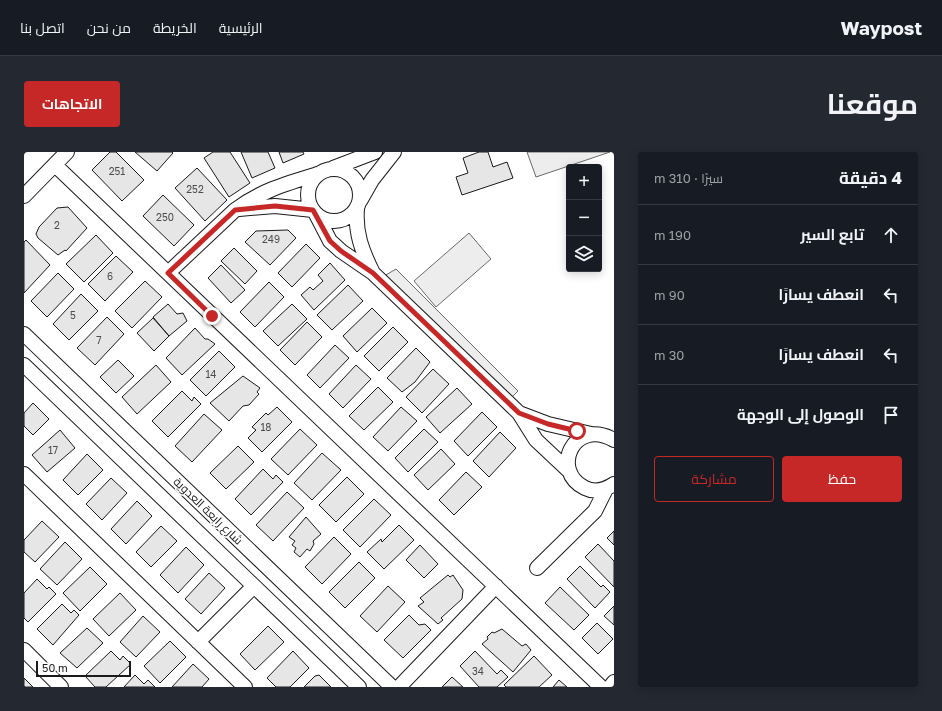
<!DOCTYPE html>
<html lang="ar">
<meta charset="utf-8">
<style>
body{margin:0;font-family:"Golos Text",Cairo,sans-serif;background:#242831;color:#f1f3f6;direction:rtl}
.controls{position:absolute;right:12px;top:12px;display:grid;overflow:hidden;border-radius:4px;box-shadow:0 2px 10px #0003}
.controls button{width:36px;height:36px;display:grid;place-items:center;padding:0;border:0;border-bottom:1px solid #363941;background:#171b24;color:#f1f3f6;font:20px sans-serif}
.scale{position:absolute;left:12px;bottom:10px;width:95px;box-sizing:border-box;padding-left:4px;border:2px solid #1a1a1a;border-top:0;font-size:11px;line-height:14px;white-space:nowrap;color:#1a1a1a;-webkit-text-stroke:3px #fff;paint-order:stroke}
.stop{position:absolute;width:12px;height:12px;margin:-9px;border:3px solid #c62828;border-radius:50%;background:#fff}
.stop.end{background:#c62828;border-color:#fff;box-shadow:0 1px 4px #0008}
.list{margin:0;padding:0;list-style:none}
h2{display:flex;justify-content:space-between;align-items:center;height:52px;margin:0;padding:0 16px;font-size:17px}
h2 small{font-size:13px;font-weight:400;color:#9ea1a6}
.list li{display:grid;grid-template-columns:26px 1fr auto;gap:12px;align-items:center;box-sizing:border-box;height:60px;padding:0 16px;border-top:1px solid #363941}
.list b{display:block;font-size:15px;white-space:nowrap}
.list em{font-size:13px;font-style:normal;color:#9ea1a6}
.actions{display:flex;gap:8px;padding:12px 16px}
.actions a{flex:1;padding:9px 0;border:1px solid #c62828;border-radius:4px;text-align:center;font-size:14px;color:#c62828}
.actions .main{background:#c62828;color:#fff}
.icon{flex:none;width:22px;height:22px;fill:none;stroke:currentColor;stroke-width:2;stroke-linecap:round;stroke-linejoin:round}
.map{position:relative;flex:none;width:590px;height:535px;overflow:hidden;direction:ltr;border-radius:4px}
header{display:flex;align-items:center;gap:24px;box-sizing:border-box;height:56px;padding:0 20px;background:#171b24;border-bottom:1px solid #363941}
header strong{font-size:19px}
nav{display:flex;gap:22px;margin-inline-start:auto;font-size:14px}
.intro{display:flex;align-items:center;justify-content:space-between;box-sizing:border-box;height:96px;padding:0 24px}
h1{margin:0;font-size:28px}
.button{padding:10px 18px;border-radius:4px;background:#c62828;color:#fff;font-size:14px;font-weight:700}
main{display:flex;gap:24px;padding:0 24px}
aside{flex:1;background:#171b24;border-radius:4px;box-shadow:0 2px 10px #0003}
.map>svg:first-child{display:block}
.built{fill:#ededed;stroke:#6a6a6a}
.building{fill:#e6e6e6;stroke:#1a1a1a}
.lines{fill:none;stroke-linecap:round;stroke-linejoin:round}
.minor-casing{stroke:#1a1a1a;stroke-width:16}
.minor{stroke:#fff;stroke-width:14}
.route{stroke:#c62828;stroke-width:5}
.labels{text-anchor:middle;stroke-width:3;stroke-linejoin:round;paint-order:stroke}
.number-label{font-size:10px;fill:#4d4d4d}
.street-label{font-size:12px;fill:#1a1a1a;stroke:#fff}
</style>
<header>
<strong>Waypost</strong>
<nav><a>الرئيسية</a><a>الخريطة</a><a>من نحن</a><a>اتصل بنا</a></nav>
</header>
<div class="intro"><h1>موقعنا</h1><a class="button">الاتجاهات</a></div>
<main>
<aside>
<h2>4 دقيقة<small>سيرًا · 310 m</small></h2>
<ul class="list">
<li><svg class="icon" aria-label="ahead" viewBox="0 0 24 24"><path d="M12 20V5M6 11l6-6 6 6"/></svg><div><b>تابع السير</b></div><em>190 m</em></li>
<li><svg class="icon" aria-label="left" viewBox="0 0 24 24"><path d="M17 20v-9H6M10 6l-5 5 5 5"/></svg><div><b>انعطف يسارًا</b></div><em>90 m</em></li>
<li><svg class="icon" aria-label="left" viewBox="0 0 24 24"><path d="M17 20v-9H6M10 6l-5 5 5 5"/></svg><div><b>انعطف يسارًا</b></div><em>30 m</em></li>
<li><svg class="icon" aria-label="arrive" viewBox="0 0 24 24"><path d="M6 21V4h12l-3 4 3 4H6"/></svg><div><b>الوصول إلى الوجهة</b></div></li>
</ul>
<div class="actions"><a class="main">حفظ</a><a>مشاركة</a></div>
</aside>
<div class="map">
<svg width="590" height="535" viewBox="0 0 590 535">
<rect width="100%" height="100%" fill="#fff"/>
<path class="built" d="M503,0h83l-74,25z
M445,81l22,26 -55,48 -22,-26z
M372,117l122,122 -8,8 -124,-124z"/>
<path class="building" d="M86,0h6l28,28 -22,21 -30,-31z
M111,0h37l1,1 -16,18z
M189,0h17l20,31 -21,14 -25,-39z
M217,0h27l7,16 -23,10z
M255,0h24l1,2 -21,9z
M455,0h9l5,15 14,-5 6,16 -51,17 -6,-18 12,-4 -5,-15z
M173,16l30,32 -22,21 -30,-33z
M139,43l31,30 -20,21 -31,-30z
M44,55l19,21 -21,23 -1,-1 -7,5 -20,-17 -2,-4 3,-7 18,-19z
M264,78l8,8 -26,27 -25,-23 11,-11z
M72,83l17,18 -29,29 -18,-18z
M2,88l24,25 -26,28v-51z
M282,92l14,14 -28,29 -14,-14z
M210,96l23,23 -12,13 -24,-23z
M92,104l17,16 -28,29 -17,-17z
M306,111l15,17 -31,30 -13,-15 9,-8 3,3 10,-9 -5,-6z
M197,113l24,25 -14,13 -23,-25z
M34,121l16,16 -27,28 -16,-16z
M121,129l17,16 -30,31 -17,-17z
M245,130l15,15 -29,30 -15,-15z
M324,133l15,16 -31,29 -15,-15z
M57,142l17,17 -29,29 -16,-16z
M144,152l9,10 6,-1 4,8 -18,15 -16,-19z
M268,152l15,15 -29,27 -15,-15z
M348,156l15,15 -30,29 -14,-16z
M83,165l17,17 -29,31 -18,-17z
M129,166l16,18 -15,15 -17,-18z
M283,170l15,15 -27,28 -15,-15z
M369,175l15,15 -29,29 -15,-15z
M171,176l10,11h3l7,5 -33,31 -16,-17z
M311,193l14,13 -29,30 -13,-13z
M392,196l14,14 -15,20 -13,10 -15,-14z
M195,199l16,16 -29,29 -16,-16z
M94,208l16,16 -18,17 -16,-16z
M132,213l15,17 -34,32 -15,-17z
M332,213l15,14 -28,29 -14,-14z
M409,217l16,15 -27,29 -16,-16z
M219,224l17,12 -3,4 2,2 -10,11 -6,1 -14,15 -19,-18z
M354,235l15,15 -29,28 -15,-14z
M433,236l15,16 -32,29 -14,-16z
M158,239l10,10 2,-4 7,7 -33,33 -16,-16z
M9,251l16,16 -16,16 -9,-9v-13z
M253,255l15,15 -30,30 -14,-14 8,-8 -4,-3 14,-14 2,2z
M377,255l16,14 -29,30 -15,-14z
M458,260l15,15 -29,29 -14,-15z
M180,262l18,16 -30,32 -17,-16z
M276,277l17,16 -29,30 -17,-16z
M400,277l14,13 -30,30 -13,-14z
M36,278l15,18 -28,24 -15,-17z
M476,280l16,16 -27,29 -16,-16z
M214,294l16,16 -28,27 -16,-16z
M417,297l14,15 -27,26 -14,-15z
M298,301l19,17 -29,30 -18,-17z
M63,302l16,16 -25,25 -15,-15z
M239,317l10,10 3,-4 7,7 -32,33 -16,-16z
M442,320l16,15 -28,28 -15,-15z
M323,325l17,17 -28,28 -17,-17z
M87,326l16,15 -25,27 -16,-16z
M263,340l17,16 -31,33 -17,-16z
M350,347l17,16 -31,32 -17,-17z
M113,349l15,15 -26,28 -15,-15z
M282,365l15,17 -8,7 1,3 -4,7 -3,-2 -7,8 -6,-5 2,-4 -4,-3 3,-4 -6,-4z
M18,369l17,16 -24,25 -11,-10v-12z
M375,373l15,15 -30,29 -17,-17 14,-13 1,3z
M137,374l16,15 -26,26 -15,-15z
M590,379v14l-7,-7z
M310,385l17,17 -29,30 -17,-17z
M41,390l17,17 -25,26 -17,-16z
M574,392l16,17v26l-29,-30z
M396,393l18,19 -14,14 -18,-18z
M162,395l18,18 -26,28 -18,-18z
M335,410l16,16 -30,30 -16,-16z
M556,414l21,21 2,-2 7,7 -15,16 -28,-29z
M66,415l17,17 -27,27 -17,-18z
M185,421l16,15 -24,26 -16,-15z
M424,423l2,2 3,-2 10,15 -1,9 -21,19 2,2 -5,4 -20,-18 6,-4 -4,-4z
M13,427l10,10 2,-2 7,7 -28,28 -4,-4v-25z
M364,434l17,16 -28,30 -17,-16z
M536,435l29,28 -15,15 -29,-27z
M96,441l16,17 -27,26 -16,-17z
M38,452l9,9 3,-3 5,5 -26,30 -16,-16z
M590,454v19l-10,-9z
M385,463l10,10 6,-1 6,6 -28,28 -19,-18z
M119,464l17,16 -24,25 -16,-15z
M573,471l16,16 -15,15 -16,-16z
M244,474l16,16 -29,28 -15,-16z
M63,476l16,15 -26,25 -17,-15z
M478,477l20,17 4,-2 5,6 -18,22 -31,-28 6,-5 -1,-2 5,-5 2,1z
M146,489l16,16 -26,26 -16,-17z
M87,499l9,9 3,-4 8,8 -25,23h-11l-10,-11z
M269,499l16,17 -19,19h-14l-9,-9z
M451,499l22,23 4,-4 7,7 -11,10h-18l-19,-21z
M510,504l18,19 -13,12h-33l-2,-2z
M169,512l16,15 -7,8h-30z
M111,523l9,9 4,-4 7,7h-31z
M295,523l12,12h-27l11,-11z
M428,525l11,10h-21z
M0,526l9,9h-9z
M535,528l8,7h-14z"/>
<g class="lines">
<defs>
<path id="minor" d="M31,13l546,522
M309,16l42,-16
M284 43a26 26 0 1 1 52 0a26 26 0 1 1-52 0Z
M0,44l43,-44
M336,49l12,-21 22,-28
M215,57l36,-3 38,4
M333,57c-2,24 5,42 16,64
M292,62l14,27 11,10 32,22 146,140 17,27 33,31
M144,121l67,-63c25,-19 53,-27 83,-36
M0,182l368,353
M0,213l335,322
M495,261l29,11 43,10
M590,288c-41,-23 -64,31 -29,48 10,5 20,2 29,-4
M0,322l221,213
M513,416l58,-57 11,-22
M174,490l56,-56
M0,498l37,37
M375,535l97,-101
M586,535l4,-5"/>
</defs>
<use href="#minor" class="minor-casing"/>
<use href="#minor" class="minor"/>
</g>
<g class="lines">
<path class="route" d="M188,164l-44,-43 67,-63 40,-4 38,4 17,31 11,10 32,22 146,140 29,11 29,7"/>
</g>
<g class="labels">
<g class="number-label">
<text x="93" y="23">251</text>
<text x="171" y="41">252</text>
<text x="141" y="69">250</text>
<text x="33" y="77">2</text>
<text x="247" y="91">249</text>
<text x="86" y="128">6</text>
<text x="49" y="167">5</text>
<text x="75" y="192">7</text>
<text x="187" y="226">14</text>
<text x="242" y="279">18</text>
<text x="29" y="302">17</text>
<text x="454" y="523">34</text>
</g>
<g class="street-label">
<text transform="translate(184 359) rotate(44)" y="4">شارع رابعة العدوية</text>
</g>
</g>
</svg>
<div class="controls">
<button>+</button>
<button>−</button>
<button><svg class="icon" aria-label="layers" viewBox="0 0 24 24"><path d="M12 4l9 5-9 5-9-5zM3 14l9 5 9-5"/></svg></button>
</div>
<div class="scale">50 m</div>
<div class="stop" style="left:553px;top:279px"></div>
<div class="stop end" style="left:188px;top:164px"></div>
</div>
</main>
